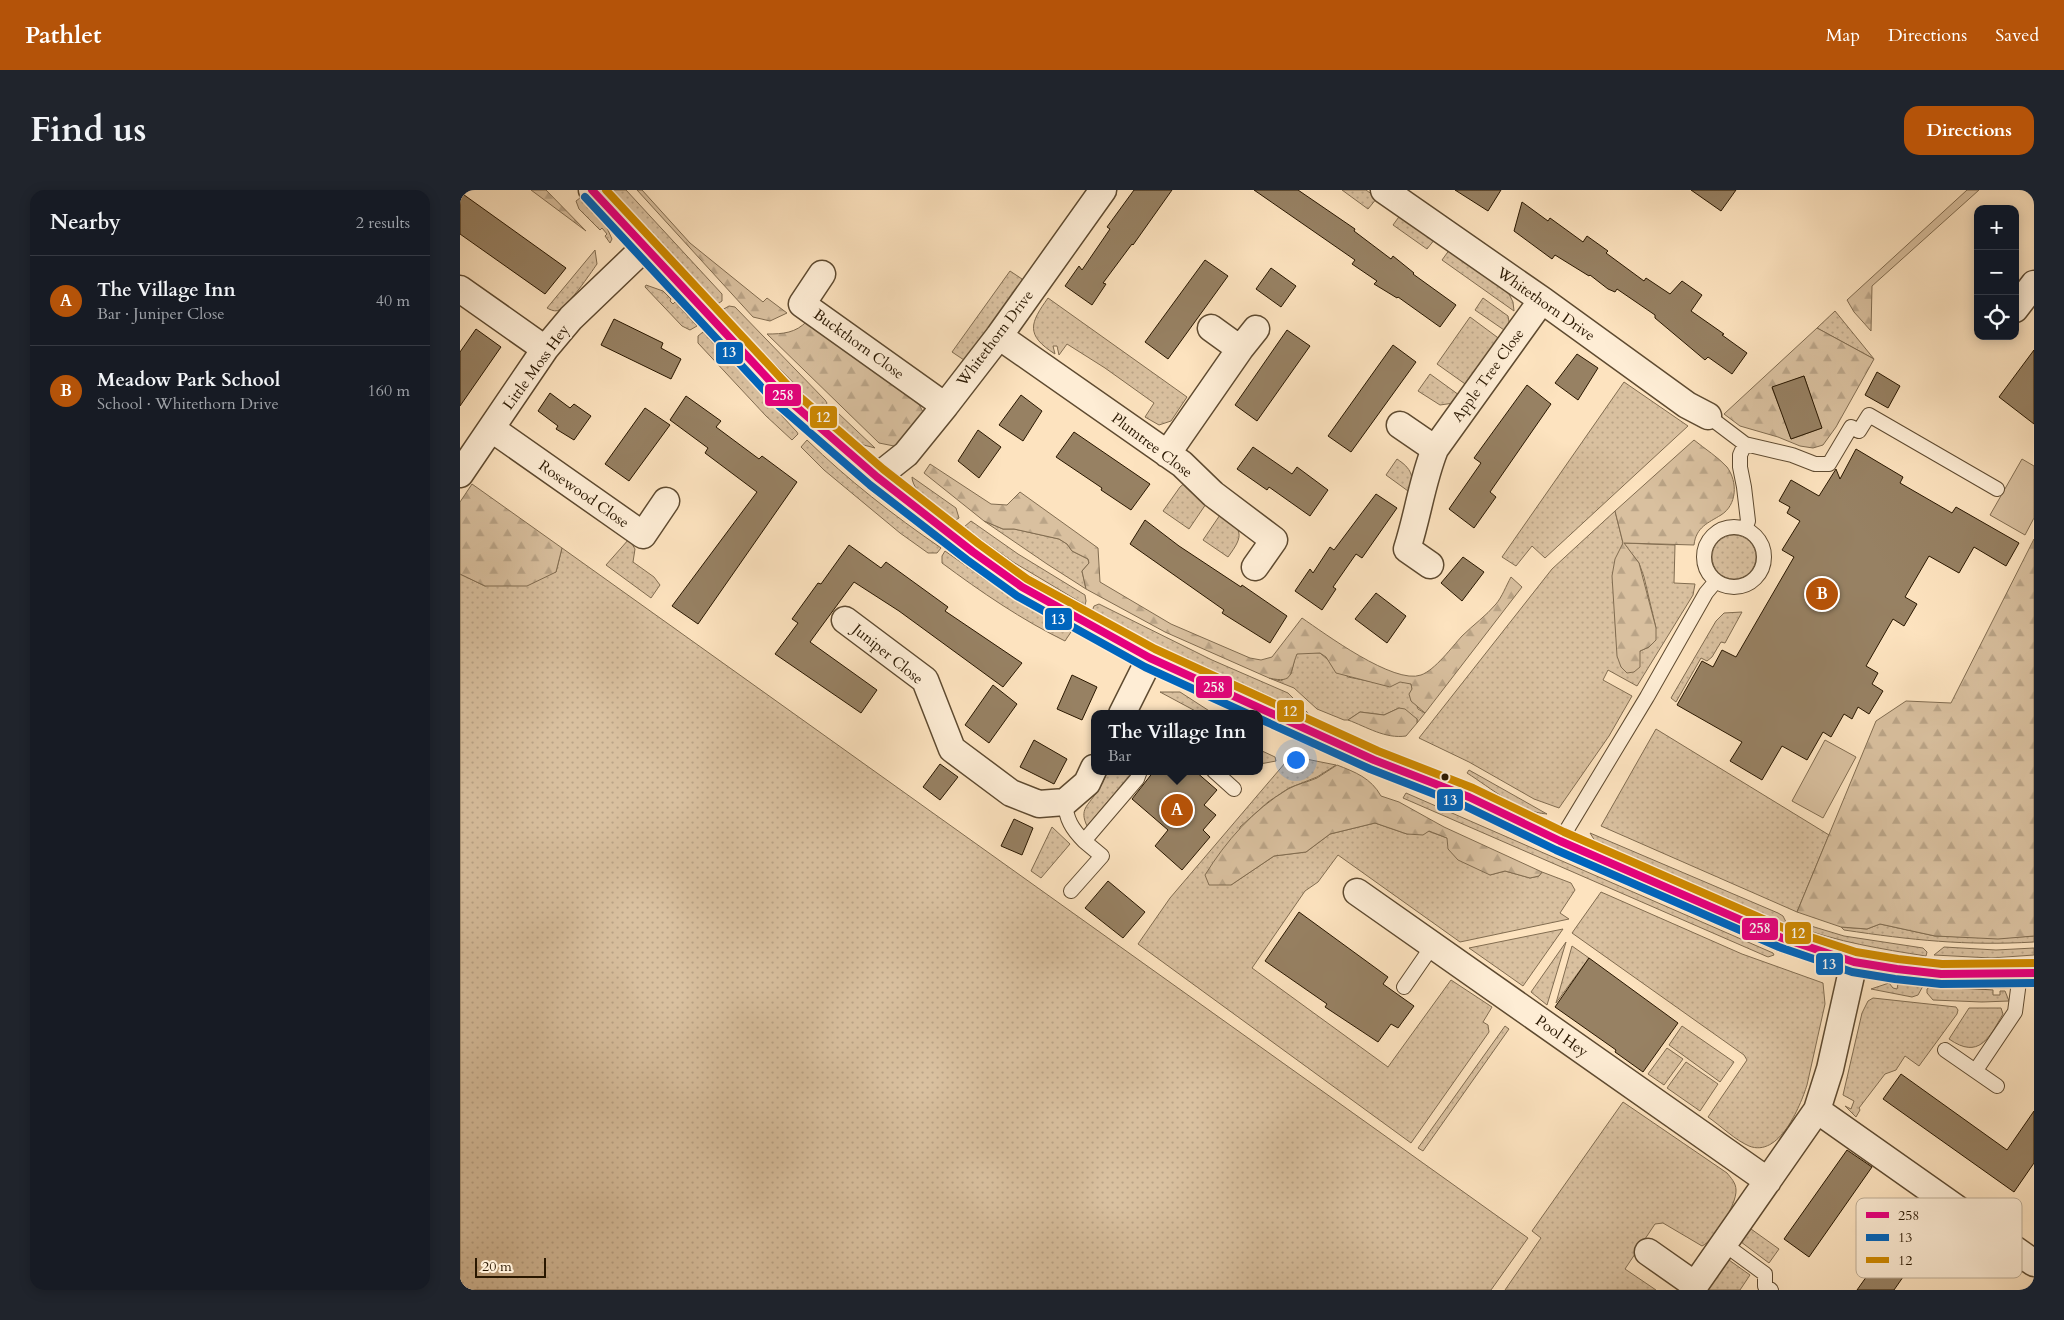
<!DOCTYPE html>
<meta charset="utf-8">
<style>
body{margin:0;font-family:Cardo,serif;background:#20242c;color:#f1f3f6}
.controls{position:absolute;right:15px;top:15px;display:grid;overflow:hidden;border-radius:10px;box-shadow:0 2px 12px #0003}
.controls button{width:45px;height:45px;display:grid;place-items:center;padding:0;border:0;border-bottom:1px solid #363941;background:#171b24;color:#f1f3f6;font:25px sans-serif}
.scale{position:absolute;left:15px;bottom:12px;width:71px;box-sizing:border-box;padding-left:5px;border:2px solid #291700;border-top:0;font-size:14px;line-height:18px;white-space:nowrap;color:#291700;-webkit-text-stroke:4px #feedd5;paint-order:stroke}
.you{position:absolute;left:835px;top:569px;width:18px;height:18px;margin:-12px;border:4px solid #fff;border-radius:50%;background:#1a73e8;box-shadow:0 0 0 8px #1a73e833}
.badge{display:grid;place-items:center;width:32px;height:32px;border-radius:50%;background:#b45309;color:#fff;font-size:16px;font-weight:700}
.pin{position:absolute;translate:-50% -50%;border:2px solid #fff;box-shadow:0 1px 5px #0006}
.popup{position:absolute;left:631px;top:520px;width:172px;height:65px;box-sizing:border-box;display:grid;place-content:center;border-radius:10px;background:#171b24;filter:drop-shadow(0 1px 4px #0005);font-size:16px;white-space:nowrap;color:#9ea1a6}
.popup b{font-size:19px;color:#f1f3f6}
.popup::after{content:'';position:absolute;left:50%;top:100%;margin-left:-10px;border:10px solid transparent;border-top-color:#171b24}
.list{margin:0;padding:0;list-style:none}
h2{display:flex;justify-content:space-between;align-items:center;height:65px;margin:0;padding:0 20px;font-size:21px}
h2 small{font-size:16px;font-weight:400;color:#9ea1a6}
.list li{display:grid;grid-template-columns:32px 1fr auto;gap:15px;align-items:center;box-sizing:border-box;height:90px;padding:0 20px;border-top:1px solid #363941}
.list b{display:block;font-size:19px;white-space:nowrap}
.list p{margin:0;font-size:16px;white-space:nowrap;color:#9ea1a6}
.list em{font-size:16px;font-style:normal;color:#9ea1a6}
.icon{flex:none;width:28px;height:28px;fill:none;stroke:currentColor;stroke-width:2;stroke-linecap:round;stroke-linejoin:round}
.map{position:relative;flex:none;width:1574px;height:1100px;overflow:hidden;border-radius:15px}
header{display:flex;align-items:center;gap:30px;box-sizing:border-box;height:70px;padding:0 25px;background:#b45309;color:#fff}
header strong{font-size:24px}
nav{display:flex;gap:28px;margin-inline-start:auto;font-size:18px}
.intro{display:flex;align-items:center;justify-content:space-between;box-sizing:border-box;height:120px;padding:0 30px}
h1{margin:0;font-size:35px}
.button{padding:12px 22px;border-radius:15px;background:#b45309;color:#fff;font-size:18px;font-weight:700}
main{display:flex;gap:30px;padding:0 30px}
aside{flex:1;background:#171b24;border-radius:15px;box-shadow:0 2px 12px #0003}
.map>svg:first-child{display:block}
.grass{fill:url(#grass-dots);stroke:#816c50;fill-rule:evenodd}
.forest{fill:url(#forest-firs);stroke:#816c50;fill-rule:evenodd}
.park{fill:#d9c09f;stroke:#816c50}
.building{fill:#978163;stroke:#291700}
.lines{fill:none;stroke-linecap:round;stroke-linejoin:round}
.lane-casing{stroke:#5e4a30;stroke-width:16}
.street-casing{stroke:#5e4a30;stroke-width:29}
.lane{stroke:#feedd5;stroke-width:14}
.street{stroke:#feedd5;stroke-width:26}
.bus-1-casing{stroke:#feedd5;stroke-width:11}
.bus-2-casing{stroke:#feedd5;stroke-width:11}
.bus-3-casing{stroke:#feedd5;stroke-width:11}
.bus-1{stroke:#e5007d;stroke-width:8}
.bus-2{stroke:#0065bd;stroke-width:8}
.bus-3{stroke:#ce8900;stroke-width:8}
.bus-dot{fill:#291700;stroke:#feedd5;stroke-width:2}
.labels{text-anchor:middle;stroke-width:4;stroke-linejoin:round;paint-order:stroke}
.street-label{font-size:15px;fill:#291700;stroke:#feedd5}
.key{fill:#feedd5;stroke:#bead95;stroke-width:1}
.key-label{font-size:14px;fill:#291700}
.line-badge{stroke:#feedd5;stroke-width:2}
.badge-label{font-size:14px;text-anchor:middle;font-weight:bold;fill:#fff}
</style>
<header>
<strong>Pathlet</strong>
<nav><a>Map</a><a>Directions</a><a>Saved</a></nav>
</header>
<div class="intro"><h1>Find us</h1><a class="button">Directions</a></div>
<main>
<aside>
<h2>Nearby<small>2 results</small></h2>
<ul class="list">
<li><span class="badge">A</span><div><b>The Village Inn</b><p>Bar · Juniper Close</p></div><em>40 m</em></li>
<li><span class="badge">B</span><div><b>Meadow Park School</b><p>School · Whitethorn Drive</p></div><em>160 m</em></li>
</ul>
</aside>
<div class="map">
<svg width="1574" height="1100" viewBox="0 0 1574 1100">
<defs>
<pattern id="grass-dots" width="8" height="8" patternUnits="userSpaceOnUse" patternTransform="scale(1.25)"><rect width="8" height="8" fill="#d9c09f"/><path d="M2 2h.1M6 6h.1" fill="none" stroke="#baa487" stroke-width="1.8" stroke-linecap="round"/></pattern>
<pattern id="forest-firs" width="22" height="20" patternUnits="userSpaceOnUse" patternTransform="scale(1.25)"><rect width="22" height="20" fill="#d9c09f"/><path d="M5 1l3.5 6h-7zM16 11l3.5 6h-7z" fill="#baa487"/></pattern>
</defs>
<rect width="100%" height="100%" fill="#fde3bf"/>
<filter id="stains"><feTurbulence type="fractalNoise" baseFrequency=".004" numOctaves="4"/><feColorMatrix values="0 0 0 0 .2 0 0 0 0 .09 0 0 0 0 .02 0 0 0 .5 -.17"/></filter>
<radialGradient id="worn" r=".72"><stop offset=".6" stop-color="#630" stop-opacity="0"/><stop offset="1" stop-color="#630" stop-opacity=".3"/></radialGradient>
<path class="grass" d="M151,0h15l96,104v7l-6,4 -29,-33z
M882,0h24l11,8 -9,11z
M120,8l27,30 5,11 -2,4 -5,-7 2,-2 -5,-6 -2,2 -21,-21 -3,-8z
M941,24l34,25 -8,10 -34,-24z
M990,59l58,43 5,10 1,9 -72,-51z
M135,60l2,14c-7,10 -28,41 -38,46 -4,2 -8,0 -12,-2z
M550,81l12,8v4l-53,76 -5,1 -12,-8z
M186,95l17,6 8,8 -1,2 3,3 2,-2 22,24 -7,4 -8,-4 -37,-39z
M588,108l139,99 -16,24 -12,4 -14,-8 9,-14 -49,-35 -38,-24 -8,11 -2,-9h-4l2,8c-30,-19 -25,-31 -7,-56z
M1023,108l25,18 2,11 -3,5 -32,-22z
M269,116l6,1 90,93 2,3 -4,8h-2l-99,-101z
M1375,121l39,48 -57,-31z
M1010,127l31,23 -33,46 -31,-22z
M243,142l94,100 1,2 -6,6 -26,-24 -68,-73v-7z
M970,184l29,21 -5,8 -14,2 -22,-14z
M1164,192l64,44 -143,132 -13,-12 -16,20 -14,-9z
M375,223h3l37,35 -15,-4 -31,-25 2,-4z
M347,250c41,40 86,75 134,108l-4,5h-9l-28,-20 -76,-63 -23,-23z
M937,269c15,10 16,16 15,33l-4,-1 -22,-16z
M452,287l44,31 3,10 -5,3c-12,-10 -42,-28 -42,-44z
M727,291l21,20 -19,28 -26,-18 17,-24z
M1155,321l8,32 52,2 -1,38 21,1 -2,11 -56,91 -29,-16 -5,10 29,16 -23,40 -50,72 -25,-9 -65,-37 -50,-24 133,-169zM1163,353l16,20 5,14 12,51 -7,19 -9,4 -1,3 -23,-17 -1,-22z
M762,322c20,19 23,22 6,45l-25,-17z
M511,331l47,33 67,41 1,6 -1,4 -72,-43 -49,-35z
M524,331l19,8h11l45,10 8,5 5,7 16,8 1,4 -7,8 4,18 -39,-25z
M1252 367a22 22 0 1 1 44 0a22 22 0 1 1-44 0Z
M169,349l6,10 -2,13 21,15 6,8 -9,13 -45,-33z
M102,358l966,690 -37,52h-1031v-716l25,12 71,-14z
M485,361l41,29 85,52 -6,9c-43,-21 -84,-49 -123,-78v-7z
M639,414l113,56 76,33 21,21 -152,-69 -65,-34 2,-5z
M1282,422l-17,31 -4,-1 -9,15 -5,4 -6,-3 -25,44 -5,-4 45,-77 8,-8z
M845,462l15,1 28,24 25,5 34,-1 4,3 7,25 7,4 -8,10v-4l-18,-11 -15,7 -24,-3 -12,8h-4l-27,-11 -23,-21 -25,-10 12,3 10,-7 5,-20z
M700,502h20l34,22h-13z
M1196,539l173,106 -32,77 -196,-86z
M800,560l15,7 1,4 -16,3z
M831,566l45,9 -19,12 -28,11 -21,14 -28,25 -9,58 43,-29 32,-4 24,-18 45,-11 32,11 21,-3 19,7 43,37 15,-4 25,7 9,-2 3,-4 29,11 4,7 -15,23 9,6 -109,23 -122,-87 -20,27 -13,9 -53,77 136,99 63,-87 41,27 -9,15 5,3 1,7 -78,111 -273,-199 32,-46z
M1009,580l78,44c-29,-2 -56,-26 -80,-41z
M648,581h25l-46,55c-8,-17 1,-20 9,-33 5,-6 8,-14 12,-22z
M946,603l367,160 1,2 -6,2 -365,-159z
M592,637l18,17 -29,34 -10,-7z
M1130,643l188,80 5,3 3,6 -6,1 -185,-82z
M1141,702l141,62 81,29 2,21 -18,81c-7,22 -28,73 -58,61 -14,-6 -28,-20 -41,-29l39,-57 -3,-5 -172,-122z
M1341,733l43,13 79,12 4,4 -1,4c-45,-7 -88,-14 -131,-30v-2z
M1420,734l55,12 65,2 34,-2v6c-68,4 -123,-2 -190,-12l-3,-3 26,2z
M1103,739l-40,57 -54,-38z
M1106,752l-19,63 -16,-13z
M1112,756l17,12 -33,45z
M1484,757l52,3 38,-2v7l-43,3 -57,-3z
M1429,793l4,5 4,1 1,-5 25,2 -5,9 -6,2 -41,-8z
M1471,796l62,4v5h7v-4h5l4,10 -27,1 -49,-2 -6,-7v-4z
M1413,808l83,9 2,3 -1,4 -38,52 -14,-10 -9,14 -11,4 -26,34 1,2 -4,7 -11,-11 6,3 3,-8 -11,-6 19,-82 6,-12z
M1509,818h32l2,6c-14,24 -24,46 -54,25z
M1045,836l4,3 -86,122 -5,-3z
M1222,836l52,36 -14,20 -51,-37z
M1207,858l16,11 -19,26 -16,-11z
M1226,872l32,22 -18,27 -33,-23z
M1163,912l104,71c4,5 9,10 9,17 1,14 -22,51 -34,56l-39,-23 -8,1 -30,45 31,21h-151l36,-52 -9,-7z
M1291,1039l28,20 -10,14 -28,-21z
M1269,1070l21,15 -10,15h-33z"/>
<path class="forest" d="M71,0h15l40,41z
M177,0h5l48,53 73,59 4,-4 20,15 -17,8 -17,-4z
M1507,0h12l-107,96 -1,45 -17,-19 -7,-12z
M347,131l109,77 7,14 -22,31 -7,3 -15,-3 -112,-109c16,0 29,-1 40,-13z
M1357,138l57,31 -38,68 -13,18 -10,3 -13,-2 -22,-9 -38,-11 -16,-12zM1344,186l8,24 -31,11 -9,-23zM1323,226l39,12 -31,11z
M1234,250c11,9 24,17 33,27 11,15 10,38 -6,48 -13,8 -25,12 -27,30l-70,-2 15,20 17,65v12l-7,7 -9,4v16l-6,5 -7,1 -6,-6 -4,-11 -5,-80 3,-17 8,-16 -8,-32z
M470,274l61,40 16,1 13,-13 78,56 2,34 71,42 79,34 11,2 11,-3 30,-39c22,15 92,67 119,57 14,-5 31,-28 41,-39 11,-11 24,-20 34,-32 6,-7 10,-18 15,-27l11,10 -97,126 -14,-12 -2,-7 3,-5 -1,-5 -11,-2 -10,5 -54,-14 -10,-16 -6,-4 -23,1c-8,19 -2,30 -28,24l-104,-46 -79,-43 -4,-18 7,-8 -1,-4 -16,-8 -5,-7 -8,-5 -45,-10h-11l-19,-8 -60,-48z
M12,294l90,64 -6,24 -29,14h-42l-25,-12v-72z
M1574,349v397l-36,3 -63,-3 -55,-12 -13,5 -26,-2 -44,-15 79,-191 30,-20 45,2z
M939,518l6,1 12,10v4l-11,13c-21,3 -39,-9 -58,-16l12,-8 24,3z
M877,575c18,7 34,13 44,31l18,6 45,25 98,45 -3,4 -9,2 -25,-7 -15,4 -32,-15 -10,-11 -1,-11 -18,-7 -6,4 -16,-1 -32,-11 -45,11 -24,18 -32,4 -43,29h-22l-4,-10c21,-34 48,-65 83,-86 9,-5 20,-7 29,-11 7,-4 13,-9 20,-13z"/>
<path class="park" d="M1562,269l12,7v52l-9,17 -35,-20z
M1365,550l31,17 -33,61 -31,-17z"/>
<path class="building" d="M674,0h38l-39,55 -1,-1 -29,39 3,1 -14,21 -27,-19 14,-20 3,4 28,-41 -3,-2z
M794,0h44l57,39 -1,2 37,28 2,-3 21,17 -1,1 43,31 -16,22 -42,-30 -1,1 -23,-14 3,-3 -25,-17 3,-4z
M995,0h46l-13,21z
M1231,0h45l-15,21z
M0,2l106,76 -21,26 -85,-60z
M1062,12l26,19 2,-3 33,24 4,-6 21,15 -2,2 38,28 2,-3 24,16 12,-13 20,14 -11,16 33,23 -2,1 25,18 -15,21 -24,-17 -3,3 -50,-42v-3l-38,-26 -2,3 -7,-3 -18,-14 -1,1 -34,-21 -3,4 -38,-28z
M745,70l23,16 -60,83 -23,-17z
M811,78l25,18 -15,21 -25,-18z
M154,129l49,24 -2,5 20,11 -10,20 -70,-34z
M16,139l25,18 -41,59v-54z
M827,140l23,16 -53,75 -22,-16z
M933,155l23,17 -65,90 -23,-16z
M1574,160v74l-35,-27z
M1117,164l21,14 -20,32 -23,-17z
M1417,182l23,14 -12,22 -23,-13z
M1344,186l18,52 -31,11 -19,-52z
M1067,195l24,19 -61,88 6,5 -22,31 -25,-19 32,-46 -7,-5z
M90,203l20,15 4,-4 17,12 -17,24 -18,-11 2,-3 -20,-15z
M561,205l21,16 -19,30 -24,-16z
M226,206l35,25 -5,6 43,32 3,-3 35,26 -99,142 -26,-18 85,-114 -52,-39 3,-5 -38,-28z
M185,218l25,17 -41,56 -24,-17z
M518,240l23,17 -22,31 -21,-17z
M614,242l76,52 -19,26 -30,-20 1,-2 -46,-31z
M793,257l39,27 5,-7 31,23 -18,26 -41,-29 -2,3 -30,-21z
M1396,259l47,28 -3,6 52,30 4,-6 63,36 -13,23 -32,-19 -15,26 -30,-17 -24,41 12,7 -13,22 -11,-7 -27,47 12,7 -6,11 11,7 -14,23 -11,-7 -6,12 -8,-5 -13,23 -8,-5 -16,28 -25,-14 -20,34 -32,-19 12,-19 -65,-37 25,-44 11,6 9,-17 14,7 58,-100 -12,-7 18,-29 -13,-8 3,-6 -11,-6 12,-21 28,16 17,-27 4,10z
M916,304l21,14 -35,50 -6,-4 -23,33 3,2 -14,21 -27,-19 15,-22 3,4 17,-26 4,3z
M685,330l34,26 62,41 1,-2 45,31 -17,27 -48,-30 2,-3 -94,-66z
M389,355l32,23 5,-6 62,45 -3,4 77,52 -19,24 -104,-76 -45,-29 -44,60 67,48 -16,23 -86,-59 23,-31 -6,-4 26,-36 3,1z
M1003,367l21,15 -22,29 -21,-18z
M916,403l30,23 -19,27 -32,-24z
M612,485l25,12 -15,33 -25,-11z
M533,495l24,19 -28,39 -24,-18z
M574,550l33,19 -13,25 -34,-17z
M480,574l18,13 -18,23 -17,-13z
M694,581h41l22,19 -13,15 12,10 -13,15 7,7 -28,33 -27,-24 13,-16 -36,-31z
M554,629l19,9 -11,27 -21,-9z
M648,691l37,31 -22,26 -38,-30z
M839,722l89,65 -5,7 31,22 -16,22 -7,-4 -13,18 -53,-35 2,-3 -62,-43z
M1129,768l89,65 -35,49 -28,-20 1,-2 -61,-43z
M1441,884l106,76 27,-39v52l-20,29 -131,-93z
M1387,960l25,17 -63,90 -25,-18z
M1458,1014l24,17 -48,69h-37z"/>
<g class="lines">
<defs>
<path id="lane" d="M1248,226l37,28 47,11 23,9h14l22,-37 8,4 10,-16 128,74
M1244 367a30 30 0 1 1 60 0a30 30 0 1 1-60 0Z
M1285,339l3,-8 -4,-34 -4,-20v-12l5,-11
M754,581l20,18
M605,612c1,17 7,27 19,39
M1100,651l87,-144 59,-104 10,-12
M611,701l31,-35 -18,-15 53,-62 3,-8
M944,797l29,-42
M1485,860l52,36
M1516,880l39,-58 5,-38
M1264,1054l41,30v12l6,4"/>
<path id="street" d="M132,0l193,207 92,80 96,75 49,35 128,71 224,102 95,37 91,44 222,97 72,24 43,7 44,5 40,1 53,-2
M924,0l158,110 145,105 21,11
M362,84l-20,30 143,102
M0,99l85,60
M1555,119l19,-25
M751,138l29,21 16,-20
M539,146l183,128 31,30 61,46 -19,27
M940,235l35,24
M32,239l151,106 23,-34
M707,264l73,-105
M0,284l85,-125 26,-31 73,-70
M417,287l29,-23 39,-48 54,-70 104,-146
M970,375l-23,-16c11,-34 15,-68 28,-100l107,-149
M385,430l80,60 27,69 59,44 28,11 26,-2 22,-19 7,-15
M662,524l28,-56
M897,702l411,289
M1357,920l217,153
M1188,1062l47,33 122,-175 13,-41 24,-107"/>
</defs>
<use href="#lane" class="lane-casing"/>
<use href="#street" class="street-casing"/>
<use href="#lane" class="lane"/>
<use href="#street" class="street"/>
<defs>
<path id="bus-1" d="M132,0l193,207 92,80 96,75 49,35 128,71 224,102 95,37 91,44 222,97 72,24 43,7 44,5 93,-1"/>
<path id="bus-2" d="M125,7l193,208 92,80 97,75 50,36 128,71 103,47
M800,529l110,50 95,37 91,44 223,97 73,25 43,7 46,5 93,-1"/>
<path id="bus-3" d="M146,0l186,200 91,79 96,75 48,35 128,70 223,102 95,37 91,44 222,97 70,23 42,7 44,5 92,-1"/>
</defs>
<use href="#bus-1" class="bus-1-casing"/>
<use href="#bus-2" class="bus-2-casing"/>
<use href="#bus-3" class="bus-3-casing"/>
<use href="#bus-1" class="bus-1"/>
<use href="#bus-2" class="bus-2"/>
<use href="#bus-3" class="bus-3"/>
</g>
<circle class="bus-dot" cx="985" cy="587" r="4.5"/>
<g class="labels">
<g class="street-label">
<text transform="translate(1086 114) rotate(35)" y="5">Whitethorn Drive</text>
<text transform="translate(535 148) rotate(-53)" y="5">Whitethorn Drive</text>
<text transform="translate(399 154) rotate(36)" y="5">Buckthorn Close</text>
<text transform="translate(76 177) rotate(-54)" y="5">Little Moss Hey</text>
<text transform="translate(1028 185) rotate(-54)" y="5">Apple Tree Close</text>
<text transform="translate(692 255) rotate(37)" y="5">Plumtree Close</text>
<text transform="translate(124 304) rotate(35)" y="5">Rosewood Close</text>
<text transform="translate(428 464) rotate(39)" y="5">Juniper Close</text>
<text transform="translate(1102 846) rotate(35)" y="5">Pool Hey</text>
</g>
</g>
<rect x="1396" y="1008" width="166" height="80" rx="8" class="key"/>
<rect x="1406" y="1022" width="23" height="6" fill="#e5007d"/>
<rect x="1406" y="1044" width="23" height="7" fill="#0065bd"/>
<rect x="1406" y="1067" width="23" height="6" fill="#ce8900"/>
<g class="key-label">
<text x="1438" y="1030">258</text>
<text x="1438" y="1052">13</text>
<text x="1438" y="1075">12</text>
</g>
<g class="line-badge">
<rect x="255" y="151" width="29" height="24" rx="5" fill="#0065bd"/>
<rect x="304" y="193" width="38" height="24" rx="5" fill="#e5007d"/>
<rect x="349" y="215" width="29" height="24" rx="5" fill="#ce8900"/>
<rect x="584" y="417" width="29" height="24" rx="5" fill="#0065bd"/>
<rect x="735" y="485" width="38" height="24" rx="5" fill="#e5007d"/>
<rect x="816" y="509" width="29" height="24" rx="5" fill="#ce8900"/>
<rect x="976" y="598" width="28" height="24" rx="5" fill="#0065bd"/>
<rect x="1281" y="727" width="38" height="24" rx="5" fill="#e5007d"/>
<rect x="1324" y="731" width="28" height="24" rx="5" fill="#ce8900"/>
<rect x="1355" y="762" width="29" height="24" rx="5" fill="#0065bd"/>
</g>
<g class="badge-label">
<text x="269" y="167">13</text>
<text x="323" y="210">258</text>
<text x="363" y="232">12</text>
<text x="598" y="434">13</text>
<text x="754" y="502">258</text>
<text x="830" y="526">12</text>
<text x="990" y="615">13</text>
<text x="1300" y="743">258</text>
<text x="1338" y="748">12</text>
<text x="1369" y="779">13</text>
</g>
<rect width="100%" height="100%" filter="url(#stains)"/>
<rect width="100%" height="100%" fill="url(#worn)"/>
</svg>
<div class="controls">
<button>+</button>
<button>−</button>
<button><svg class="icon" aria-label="locate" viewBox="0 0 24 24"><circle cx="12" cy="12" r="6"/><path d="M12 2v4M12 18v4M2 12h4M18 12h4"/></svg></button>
</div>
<div class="scale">20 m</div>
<div class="you"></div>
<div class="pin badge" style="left:717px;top:620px">A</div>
<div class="popup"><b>The Village Inn</b>Bar</div>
<div class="pin badge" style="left:1362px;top:404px">B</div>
</div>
</main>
